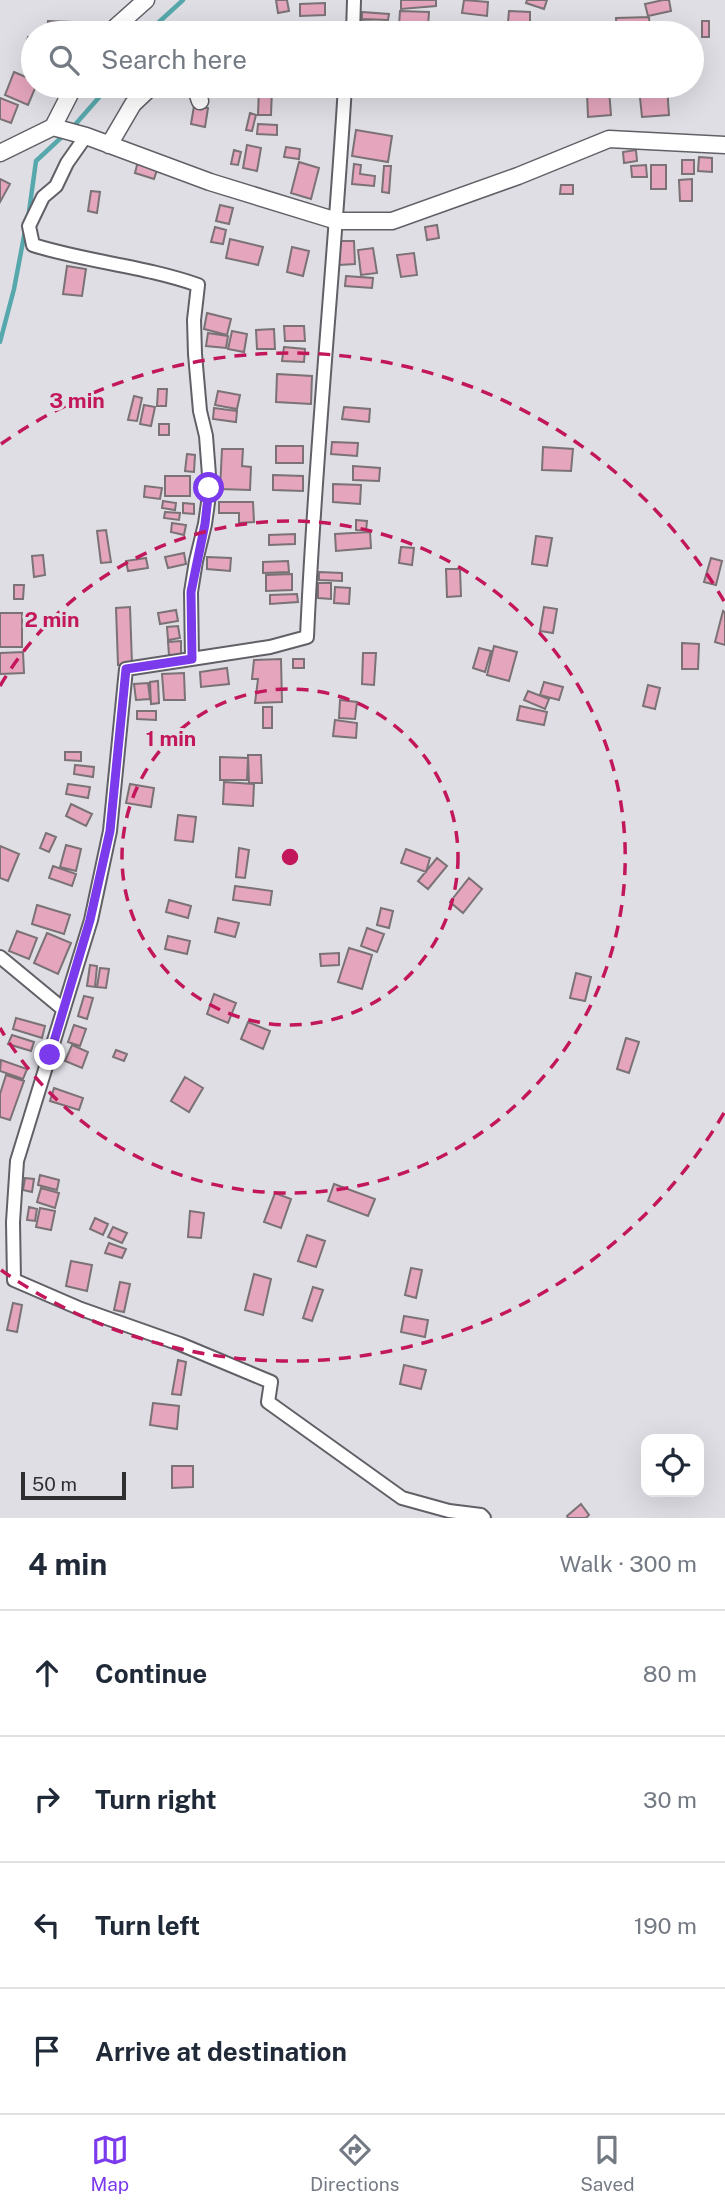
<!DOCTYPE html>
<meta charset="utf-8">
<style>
body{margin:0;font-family:"Public Sans",sans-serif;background:#f2f2f3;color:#1f2937}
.controls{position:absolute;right:21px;bottom:21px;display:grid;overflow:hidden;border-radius:14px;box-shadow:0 7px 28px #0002}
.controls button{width:63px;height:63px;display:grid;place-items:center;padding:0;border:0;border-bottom:2px solid #e0e1e3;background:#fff;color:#1f2937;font:35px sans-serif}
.scale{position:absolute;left:21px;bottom:18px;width:105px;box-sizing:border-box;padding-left:7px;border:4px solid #2f2f32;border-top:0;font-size:19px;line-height:24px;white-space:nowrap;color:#2f2f32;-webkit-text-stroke:5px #dfdee5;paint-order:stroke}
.stop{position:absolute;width:21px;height:21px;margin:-16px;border:5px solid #7c3aed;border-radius:50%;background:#fff}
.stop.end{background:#7c3aed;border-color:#fff;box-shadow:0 2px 7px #0008}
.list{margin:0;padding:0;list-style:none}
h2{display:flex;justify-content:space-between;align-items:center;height:91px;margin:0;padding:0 28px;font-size:30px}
h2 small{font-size:23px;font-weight:400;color:#747a83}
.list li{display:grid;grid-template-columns:46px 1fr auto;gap:21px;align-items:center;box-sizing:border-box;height:126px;padding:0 28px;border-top:2px solid #e0e1e3}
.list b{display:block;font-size:26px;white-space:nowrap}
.list em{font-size:23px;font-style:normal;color:#747a83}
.icon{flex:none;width:38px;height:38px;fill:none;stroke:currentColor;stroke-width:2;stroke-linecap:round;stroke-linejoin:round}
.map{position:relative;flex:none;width:725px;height:1518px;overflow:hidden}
.search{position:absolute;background:#fff;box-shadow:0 7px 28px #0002;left:21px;right:21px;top:21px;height:77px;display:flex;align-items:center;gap:18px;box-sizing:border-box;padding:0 24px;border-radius:38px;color:#747a83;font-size:26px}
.sheet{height:595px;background:#fff}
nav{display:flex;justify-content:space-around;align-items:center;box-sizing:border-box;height:98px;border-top:2px solid #e0e1e3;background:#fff;font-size:19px;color:#747a83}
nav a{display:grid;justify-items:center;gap:4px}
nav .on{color:#7c3aed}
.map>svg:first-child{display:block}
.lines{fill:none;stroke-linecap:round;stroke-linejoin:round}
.stream{stroke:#57a8ac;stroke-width:4.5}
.building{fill:#e4a5bd;stroke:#7a7274;stroke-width:2}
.minor-casing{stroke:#616067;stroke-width:16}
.tertiary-casing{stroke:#616067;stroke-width:19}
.minor{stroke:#fff;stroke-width:12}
.tertiary{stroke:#fff;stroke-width:16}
.route{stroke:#7c3aed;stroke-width:9}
.ring{fill:none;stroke:#c2185b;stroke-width:3.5;stroke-dasharray:12 9}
.centre{fill:#c2185b;stroke:#dfdee5;stroke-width:3.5}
.ring-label{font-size:21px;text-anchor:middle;font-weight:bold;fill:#c2185b;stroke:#dfdee5;stroke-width:6;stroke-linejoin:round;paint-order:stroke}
</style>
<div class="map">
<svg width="725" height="1518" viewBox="0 0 725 1518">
<rect width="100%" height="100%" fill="#dfdee5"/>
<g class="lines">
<path class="stream" d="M147,33l36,-33
M73,127l36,-41
M28,219l8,-58 28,-26
M0,342l14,-53 11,-58"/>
</g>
<path class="building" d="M276,0h11l2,11 -11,2z
M401,0h35v6l-35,3z
M464,0l24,2 -1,14 -25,-3z
M527,0h20l-3,9 -18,-6z
M663,0h6l2,11 -23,5 -3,-12z
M325,3v12l-25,1v-12z
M400,11l29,1 -1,15 -29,-1z
M509,11l21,1v11l-22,-1z
M362,12l27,2 -1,6 -26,-1z
M649,17l1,16h-33l-1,-15z
M48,21l25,1 -1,11h-25z
M359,21l32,2 -1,10h-31z
M702,21h7v16h-7z
M28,37l5,1v18l-9,-1z
M14,72l19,8v6h3l-8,19 -23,-10z
M667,86l2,29 -27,2 -3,-29z
M259,88l13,1 -1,26h-13z
M609,90l2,25 -23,2 -1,-25z
M0,98l18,7 -7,18 -11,-4z
M194,106l14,2 -3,19 -14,-3z
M250,113l6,2 -4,16 -6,-1z
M258,124l19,1v10l-20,-1z
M356,130l36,6 -4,26 -36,-6z
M247,145l14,3 -4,23 -14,-3z
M286,147l14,2 -1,10 -15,-2z
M234,150l7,2 -3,13 -7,-1z
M636,150l1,11 -13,2 -1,-11z
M699,157l13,1v14l-14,-1z
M682,160h12v14h-12z
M138,161l20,6 -4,12 -19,-6z
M299,162l20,6 -8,31 -20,-6z
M354,164l7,1 -1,9 15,2 -1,10 -22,-2z
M646,165l1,12h-15l-1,-11z
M651,165h15v24h-15z
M384,166h7l-2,27 -7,-1z
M0,179l10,5 -10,18z
M692,179v22h-12l-1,-21z
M561,185h12v9h-13z
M91,191l9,1 -3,21 -9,-2z
M220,205l13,3 -4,16 -13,-3z
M437,225l2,13 -12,2 -2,-13z
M215,227l11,3 -3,14 -12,-2z
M230,239l33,8 -5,18 -32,-7z
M338,241h16l1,23 -16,1z
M292,247l17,4 -6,25 -16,-4z
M373,248l4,25 -16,2 -3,-25z
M414,253l3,22 -16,2 -4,-22z
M67,266l19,3 -4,27 -19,-2z
M346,276l27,2 -1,10 -27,-2z
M207,313l24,6 -4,16 -23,-6z
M284,326h20l1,15h-20z
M274,329l1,20h-18l-1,-19z
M232,331l15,3 -3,18 -16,-3z
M208,333l20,3 -2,12 -20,-2z
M284,347l21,2 -1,13 -22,-1z
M277,374l35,2 -1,28 -35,-2z
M158,389h9l-1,17h-9z
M218,391l22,4 -3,14 -22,-4z
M134,396l8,2 -5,23 -9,-1z
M144,405l11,2 -4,19 -11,-2z
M344,407l26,2 -1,13 -27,-3z
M214,408l23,3 -1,11 -23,-3z
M159,424h10v11h-10z
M332,442l26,1 -1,13 -26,-2z
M276,446h27v17h-27z
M543,447l30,2 -2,22 -29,-1z
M222,449h21l-1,17 9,1 -1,23 -30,-1z
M187,454l8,1 -1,17 -9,-1z
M353,466l27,2 -1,13 -26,-1z
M273,475l30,1v15l-30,-1z
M165,476h25v20h-25z
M333,484l28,1 -1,19 -27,-2z
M145,486l17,2 -2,11 -16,-2z
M163,501l13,2 -1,7 -13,-2z
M219,502h34l1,20 -15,1v-10h-20z
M183,503l11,1v10l-11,-1z
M165,512l15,1 -1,7 -15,-2z
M356,520l11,1 -1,10 -10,-1z
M172,523l14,2 -2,10 -13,-3z
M106,530l5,32 -10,1 -4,-32z
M370,532l1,16 -35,3 -1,-17z
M295,534v10l-26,1v-10z
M536,536l16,2 -5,28 -15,-2z
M401,547l13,1 -2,17 -13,-2z
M184,553l2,11 -18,4 -3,-11z
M43,555l2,20 -11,2 -2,-21z
M207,557l24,1 -1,13 -23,-2z
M146,558l2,10 -20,3 -2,-10z
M711,558l11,3 -6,24 -12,-3z
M288,561l1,11 -26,1v-11z
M446,569h14l1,27 -14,1z
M319,572l23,1v8l-23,-1z
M292,574v16l-26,1v-16z
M318,583h13v16l-13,-1z
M14,585h10l-1,14h-9z
M335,587l15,1 -1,16 -15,-1z
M297,594l1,8 -28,2v-9z
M130,607l2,57 -14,1 -2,-57z
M544,607l13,2 -4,24 -13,-2z
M176,610l2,11 -18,3 -2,-11z
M723,611l2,1v33l-10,-3z
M0,613h22v34h-22z
M178,626l2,12 -12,2 -1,-13z
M181,641v14h-12l-1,-13z
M682,643l17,1 -1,25h-16z
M494,646l23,6 -8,29 -22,-6z
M479,648l12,3 -6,21 -12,-4z
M23,652l1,21 -24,1v-21z
M363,653h13l-2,32 -12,-1z
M281,659l1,43 -27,1 3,-24h-6l2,-19z
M293,659h11v9h-11z
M227,668l2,16 -28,3 -1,-15z
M184,673l1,27h-21l-2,-26z
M158,681l1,22 -8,1 -1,-22z
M544,682l19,5 -4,13 -19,-5z
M148,683l2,16 -14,1 -2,-16z
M648,685l12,3 -5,21 -12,-3z
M528,691l21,8 -4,10 -21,-9z
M340,700l17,2 -2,17 -16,-1z
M520,706l27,6 -3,13 -27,-5z
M263,707h9v21h-9z
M137,711h19v9l-19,-1z
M335,720l22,3 -1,15 -23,-2z
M65,752h16v9l-16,-1z
M248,755h13l1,28h-13z
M220,757l28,1 -1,22h-27z
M75,765l19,2 -1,10 -19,-3z
M224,782l30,2 -1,22 -30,-2z
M68,784l22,3 -2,11 -22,-4z
M130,784l24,4 -3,19 -25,-4z
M71,804l21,10 -6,12 -20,-10z
M178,815l18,2 -3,25 -18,-2z
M46,833l10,4 -7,15 -9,-4z
M66,845l15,4 -5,22 -16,-4z
M0,846l19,8 -11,27 -8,-3z
M239,848l10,2 -4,28 -9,-1z
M406,849l24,9 -4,14 -25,-9z
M437,858l10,8 -19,23 -10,-8z
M53,866l23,8 -4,12 -23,-8z
M469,878l13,11 -19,24 -13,-11z
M235,886l37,5 -2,14 -37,-5z
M169,900l22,6 -3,12 -22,-6z
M37,905l33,10 -6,19 -32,-10z
M381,908l12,3 -4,17 -12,-3z
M218,918l21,5 -4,14 -20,-5z
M367,928l17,6 -7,18 -16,-6z
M17,931l20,7 -8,21 -20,-8z
M47,933l24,10 -13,31 -24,-11z
M168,936l22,5 -3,13 -22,-5z
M349,948l23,7 -10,34 -24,-7z
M339,953v12l-18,1 -1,-12z
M90,965l7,1 -2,21 -8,-1z
M100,968l9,1 -3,19 -9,-1z
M576,973l15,4 -6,24 -15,-3z
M214,994l22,9 -8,20 -21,-9z
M84,996l9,2 -6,21 -9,-3z
M16,1018l29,8 -3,12 -29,-9z
M248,1022l22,9 -7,18 -22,-10z
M74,1025l12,4 -6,17 -12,-4z
M12,1035l22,7 -3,9 -23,-7z
M626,1038l13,4 -10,31 -12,-4z
M72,1045l16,7 -6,16 -17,-7z
M116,1050l11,4 -3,7 -11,-4z
M1,1060l26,9 -4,10 -23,-8z
M6,1075l18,6 -14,39 -10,-3v-23z
M185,1077l18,11 -14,24 -18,-11z
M54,1088l29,10 -4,12 -29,-9z
M40,1175l19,5 -2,10 -19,-5z
M25,1178l9,1 -2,13 -9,-2z
M334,1184l41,15 -7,17 -40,-15z
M41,1188l18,5 -4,15 -18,-6z
M275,1193l16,6 -10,29 -17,-6z
M29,1207l8,2 -2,12 -8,-1z
M40,1208l15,3 -4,19 -15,-3z
M190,1211l14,2 -3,25 -13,-1z
M95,1218l13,6 -5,11 -13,-6z
M113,1227l14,6 -5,10 -14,-6z
M307,1235l18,6 -9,26 -18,-6z
M109,1243l17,6 -4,9 -17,-5z
M71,1261l21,4 -5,26 -21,-5z
M411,1268l11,2 -6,28 -11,-3z
M254,1274l17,5 -8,36 -18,-5z
M120,1282l10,2 -6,28 -10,-2z
M313,1287l10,3 -11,31 -9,-3z
M13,1303l9,2 -5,27 -10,-2z
M404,1316l24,4 -3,17 -24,-5z
M178,1360l8,2 -5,33 -9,-1z
M404,1365l22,5 -5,19 -21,-5z
M153,1403l26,3 -2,23 -27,-4z
M172,1466h21v21l-21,1z
M581,1504l8,11 -3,3h-18l-1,-2z"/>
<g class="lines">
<defs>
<path id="minor" d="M353,33l1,-33
M345,86c-11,184 -30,367 -38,551l-37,10 -144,22 -16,162 -19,89 -74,241 -4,61 1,58 67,29 99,35 91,38 -3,20 134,96 47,13 32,4 3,3
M86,136l-19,27 -11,23 -13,11 -14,29 4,19c54,17 111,21 165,40l-4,35 1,34 5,57 6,25 4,52 -5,36 -9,37 -5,31 1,67
M0,957l63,52"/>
<path id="tertiary" d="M109,33l37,-33
M195,86l5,15
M53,127l33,9 124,46 127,39h55l126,-45 91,-37 116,6
M109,145l24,-41 19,-18
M0,153l53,-26 21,-41"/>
</defs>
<use href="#minor" class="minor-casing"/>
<use href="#tertiary" class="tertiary-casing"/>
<use href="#minor" class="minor"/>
<use href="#tertiary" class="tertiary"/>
</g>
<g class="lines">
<path class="route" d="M50,1055l40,-135 20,-89 16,-162 66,-10 -1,-67 14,-68 4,-36"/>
</g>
<g class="ring">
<circle cx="290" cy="857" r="168"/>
<path d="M0 686A336 336 0 1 1 0 1028"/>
<path d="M724 1113A504 504 0 0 1 1 1270M1 444A504 504 0 0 1 724 601"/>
</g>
<circle cx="290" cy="857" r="10" class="centre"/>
<g class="ring-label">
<text x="77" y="408">3 min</text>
<text x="52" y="627">2 min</text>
<text x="171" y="746">1 min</text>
</g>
</svg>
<div class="controls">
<button><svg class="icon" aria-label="locate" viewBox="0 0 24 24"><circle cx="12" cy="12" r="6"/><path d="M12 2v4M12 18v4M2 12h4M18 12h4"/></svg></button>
</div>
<div class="scale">50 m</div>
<div class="stop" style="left:209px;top:488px"></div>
<div class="stop end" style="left:50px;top:1055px"></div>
<div class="search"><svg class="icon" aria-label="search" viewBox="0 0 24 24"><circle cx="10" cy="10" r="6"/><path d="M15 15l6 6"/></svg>Search here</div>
</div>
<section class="sheet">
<h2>4 min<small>Walk · 300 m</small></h2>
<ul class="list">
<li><svg class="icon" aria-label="ahead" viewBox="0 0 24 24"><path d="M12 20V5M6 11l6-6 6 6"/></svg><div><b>Continue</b></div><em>80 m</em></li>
<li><svg class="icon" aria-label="right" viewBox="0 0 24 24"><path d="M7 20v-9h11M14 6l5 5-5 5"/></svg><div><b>Turn right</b></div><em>30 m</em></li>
<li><svg class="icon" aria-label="left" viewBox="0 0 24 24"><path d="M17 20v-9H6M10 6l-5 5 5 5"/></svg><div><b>Turn left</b></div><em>190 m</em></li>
<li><svg class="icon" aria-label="arrive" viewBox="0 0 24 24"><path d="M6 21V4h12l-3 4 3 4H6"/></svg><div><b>Arrive at destination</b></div></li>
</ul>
</section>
<nav>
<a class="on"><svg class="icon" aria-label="map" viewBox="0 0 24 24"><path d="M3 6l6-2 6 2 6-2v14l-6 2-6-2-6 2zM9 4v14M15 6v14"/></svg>Map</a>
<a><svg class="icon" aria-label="directions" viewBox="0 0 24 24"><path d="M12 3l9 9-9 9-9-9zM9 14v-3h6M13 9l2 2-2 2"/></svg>Directions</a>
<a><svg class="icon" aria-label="saved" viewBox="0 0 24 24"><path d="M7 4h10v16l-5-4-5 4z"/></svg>Saved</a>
</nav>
